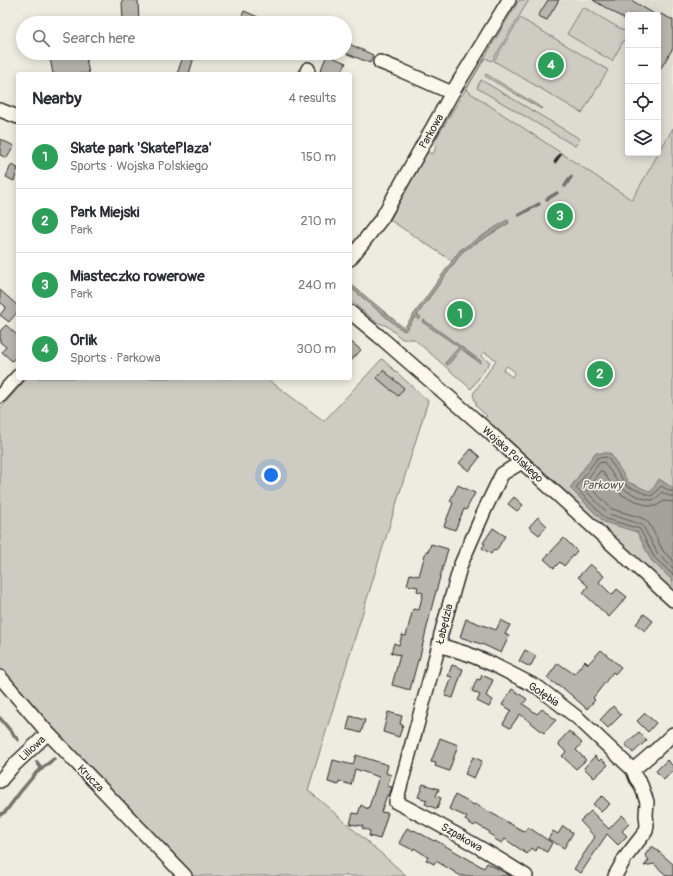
<!DOCTYPE html>
<meta charset="utf-8">
<style>
body{margin:0;font-family:Pangolin,sans-serif;background:#f2f2f3;color:#2b2b33}
.controls{position:absolute;right:12px;top:12px;display:grid;overflow:hidden;border-radius:4px;box-shadow:0 2px 10px #0003}
.controls button{width:36px;height:36px;display:grid;place-items:center;padding:0;border:0;border-bottom:1px solid #e1e1e2;background:#fff;color:#2b2b33;font:20px sans-serif}
.you{position:absolute;left:271px;top:475px;width:14px;height:14px;margin:-10px;border:3px solid #fff;border-radius:50%;background:#1a73e8;box-shadow:0 0 0 6px #1a73e833}
.badge{display:grid;place-items:center;width:26px;height:26px;border-radius:50%;background:#d1495b;color:#fff;font-size:13px;font-weight:700}
.pin{position:absolute;translate:-50% -50%;border:2px solid #fff;box-shadow:0 1px 4px #0006}
.list{margin:0;padding:0;list-style:none}
h2{display:flex;justify-content:space-between;align-items:center;height:52px;margin:0;padding:0 16px;font-size:17px}
h2 small{font-size:13px;font-weight:400;color:#7c7c81}
.list li{display:grid;grid-template-columns:26px 1fr auto;gap:12px;align-items:center;box-sizing:border-box;height:64px;padding:0 16px;border-top:1px solid #e1e1e2}
.list b{display:block;font-size:15px;white-space:nowrap}
.list p{margin:0;font-size:13px;white-space:nowrap;color:#7c7c81}
.list em{font-size:13px;font-style:normal;color:#7c7c81}
.icon{flex:none;width:22px;height:22px;fill:none;stroke:currentColor;stroke-width:2;stroke-linecap:round;stroke-linejoin:round}
.map{position:relative;flex:none;width:673px;height:876px;overflow:hidden}
.search{position:absolute;background:#fff;box-shadow:0 2px 10px #0003;left:16px;top:16px;width:336px;height:44px;display:flex;align-items:center;gap:10px;box-sizing:border-box;padding:0 14px;border-radius:22px;color:#7c7c81;font-size:15px}
.panel{position:absolute;background:#fff;box-shadow:0 2px 10px #0003;left:16px;top:72px;width:336px;height:308px;border-radius:4px}
.map>svg:first-child{display:block}
.built{fill:#dedbd1;fill-rule:evenodd}
.green{fill:#cecbc2;stroke:#7c7b76;fill-rule:evenodd}
.water{fill:#a4a29a;stroke:#74726e}
.lines{fill:none;stroke-linecap:round;stroke-linejoin:round}
.shore{stroke:#5b5b57;stroke-width:1}
.stream{stroke:#74726e;stroke-width:3.5}
.building{fill:#b8b5ae;stroke:#2b2b2b}
.minor-casing{stroke:#2b2b2b;stroke-width:16}
.minor{stroke:#fbf7ec;stroke-width:13}
.rail{stroke:#2b2b2b;stroke-width:3}
.labels{text-anchor:middle;stroke-width:3;stroke-linejoin:round;paint-order:stroke}
.street-label{font-size:11px;fill:#2b2b2b;stroke:#fbf7ec}
.water-label{font-size:12px;font-style:italic;fill:#555552;stroke:#fbf7ec}
</style>
<div class="map">
<svg width="673" height="876" viewBox="0 0 673 876">
<rect width="100%" height="100%" fill="#eeebe0"/>
<filter id="ink" filterUnits="userSpaceOnUse"><feTurbulence type="fractalNoise" baseFrequency=".025" numOctaves="2"/><feDisplacementMap in="SourceGraphic" scale="8" xChannelSelector="R" yChannelSelector="G"/><feConvolveMatrix kernelMatrix="1 2 1 2 8 2 1 2 1" color-interpolation-filters="sRGB"/></filter>
<g filter="url(#ink)">
<path class="built" d="M529,0h144v128l-41,72 -166,-110 19,-32 7,3zM628,15h30v138h-30z"/>
<path class="green" d="M519,0h10l-37,61 -7,-3 -19,32 166,110 41,-72v462l-106,-95 -83,-77 3,-2 -10,-9 -4,-13 23,-34 -12,-8 -3,4 9,6 -19,27 -57,-50h-12l-15,-13 -11,-4 -26,-22v-17l2,2 -2,2 54,44 11,-14 4,3 -3,-5 47,-64 46,-28 -1,-3 -53,36 -3,5 -62,-41 36,-67h5l2,1 3,-7 -2,-5zM507,366l8,6 -3,5 -9,-7z
M583,7l45,26 -16,28 -45,-27z
M520,18l88,52 -26,43 -88,-52z
M486,74l56,34 -1,1 -56,-33z
M481,80l99,59 -5,7 -98,-58z
M382,359l46,42 -120,389 99,86h-214l-193,-205v-262l27,-31h239l58,43z"/>
<path class="water" d="M507,220l2,3 -46,28 -46,64 4,2 -2,3 -4,-3 -10,14 -7,-4 -48,-40 2,-2 52,43 56,-78z
M424,320l57,41 -1,2 -19,-14 -13,16 -3,-2 14,-16 -37,-25z
M595,453h15l18,29 23,10 8,-13 14,9v93l-22,-21 -14,-28 -33,-10 -34,-34z"/>
<g class="lines">
<path class="shore" d="M673,491h-3l-9,-5 -7,8 -3,2 -24,-10 -19,-28 -2,-1 -9,1 -21,30 30,31 34,10 14,28 19,18
M673,496h-4l-7,-4c-3,3 -5,7 -10,8 -6,1 -27,-9 -31,-13l-17,-25 -5,1 -17,24 27,27 31,10 3,2 15,28 15,14
M673,502l-9,-1 -8,5h-8l-26,-11 -6,-5 -14,-19h-2l-10,15 1,2 21,21 30,9 5,3 3,4 13,26 10,9"/>
<path class="stream" d="M565,186l6,-9
M547,199l10,-6
M519,215l20,-11
M0,718l18,22
M37,762l5,7
M0,815l6,-4 15,-20 15,-18 18,-14"/>
</g>
<path class="building" d="M122,0h16l1,23h-16z
M548,0h11l-12,20 -9,-4z
M593,0h38l25,15h-28v6z
M244,11l28,12h-33z
M661,14l12,6v28l-15,25v-53z
M345,42l28,13 -3,8 -25,-10z
M77,53h8l4,21h-36l-3,-16z
M184,54l10,3 -5,17h-12z
M327,55l19,8 -5,11h-22z
M0,139l14,7 -7,12 -7,-3z
M11,165l7,3 -4,13 -8,-4z
M0,290l18,16v5l-9,11 -9,-7 6,-8 -6,-5z
M6,325l12,11v18l-6,7 -10,-9 4,-5 -6,-5v-11z
M350,341l11,9 -11,12z
M383,370l21,18 -6,8 -21,-18z
M471,449l9,8 -11,14 -10,-8z
M458,485l17,8 -9,17 -2,-1 -9,21 -11,-4 9,-23 -3,-2z
M514,497l9,8 -6,6 -9,-7z
M538,517l9,9 -8,9 -10,-8z
M493,528l12,8 -9,15 -2,-1 -3,4 -9,-6 3,-4 -2,-1z
M564,538l13,13 -13,15 -4,-4 -6,6 -10,-9z
M431,544l17,5 -15,53 -14,58h-1l-8,30 -18,-5 8,-30 -9,-2 3,-10 5,2 3,-10 4,1 7,-27 6,1 4,-17 -6,-2 1,-4 -11,-2 3,-11 9,2 7,-25 2,1z
M590,564l14,12 -5,6 13,13 5,-6 10,8 -18,20 -26,-24 5,-7 -10,-9z
M644,614l9,7 -8,10 -9,-7z
M466,619l30,11 5,-10 9,5 -5,9 4,2 -8,17 -17,-8 -24,-8z
M525,650l11,6 -6,11 -11,-6z
M601,650l20,17 -6,7 -2,-2 -20,26 2,2 -8,9 -25,-22 -1,1 -14,-10 11,-15 16,11 11,-13 3,3z
M452,665l11,4 -10,29 -8,-2 7,-19 -4,-1z
M482,675l11,5 -7,16 7,4 -4,7 -12,-6 3,-6 -8,-4 5,-12 3,1z
M512,689l15,10 -4,5 14,10 5,-5 14,11 -12,13 -24,-19 -10,14 -7,-4 8,-14 -9,-5z
M613,706l8,9 -13,13 -8,-8z
M388,712l14,4 -2,8 3,1 -4,12 -16,-5z
M645,713l11,10 -8,9 -11,-11z
M350,716l15,4 -4,13 -14,-4z
M569,731l13,12 -6,7 10,10 -10,9 -14,-13 4,-4 -7,-7v-3z
M639,732l8,8 -14,13 -8,-9z
M440,738l18,7 -9,26 -14,-5 1,-3 -5,-1z
M356,755l32,10 -2,8 5,2 -4,11 5,1 -3,9 -2,-1 -6,17 7,1 -8,26 -11,-3 1,-5 -8,-3 1,-2 -13,-2 3,-11 5,1 3,-9 7,4v-2h1l10,-30 -24,-8 -4,16 -12,-4 -1,4 -10,-3 5,-22 20,5z
M595,756l4,5 2,-2 7,6 -14,13 -10,-10z
M473,757l9,4 -8,17 -9,-4z
M667,760l6,6v4l-9,10 -8,-9z
M423,784l16,5 -3,7 5,2 -4,11 -12,-5 2,-4 -9,-3z
M455,795l19,10 1,-1 50,28 3,-5 24,16 -5,9 -9,-5 -2,4 -5,-3 -4,6 -22,-15 -3,4 -8,-4 1,-2 -6,-3 1,-2 -14,-8 -2,2 -9,-6 2,-3 -18,-8z
M602,796l8,8 -9,8 -8,-8z
M591,811l18,18 13,-14 8,8 -8,8 5,5 -9,9 -11,-11 -26,39 -7,-4 21,-32 -15,-16z
M563,826l10,7 -9,15 -16,-9 5,-8 5,3z
M407,828l6,3 1,-1 20,11 1,-1 49,28 3,-5 24,13h-50l-25,-15 -2,3 -8,-4 2,-3 -14,-9 -1,2 -14,-7z
M652,846l21,18v12h-6l-13,-12 -10,2 5,-6 -4,-5z"/>
<g class="lines">
<defs>
<path id="minor" d="M380,62l20,8 52,23
M306,74l2,-5
M0,110l18,7
M350,259l32,-41 70,-125 57,-93
M350,312l29,24 109,95 185,169
M0,396l18,-20
M522,462l-20,12 -16,33 -25,57 -20,70 -2,11 -43,157c45,23 88,47 130,74
M439,645l29,9 24,10 47,24 40,31 54,51 3,8 5,7 6,17 -1,13 1,10 -1,6 -21,27 -10,18
M0,677l48,56 137,143
M633,770l22,-19 18,-17
M0,781l11,-13 37,-35"/>
</defs>
<use href="#minor" class="minor-casing"/>
<use href="#minor" class="minor"/>
<path class="rail" d="M555,162l5,-7"/>
</g>
</g>
<g class="labels">
<g class="street-label">
<text transform="translate(431 131) rotate(-60)" y="4">Parkowa</text>
<text transform="translate(513 454) rotate(42)" y="4">Wojska Polskiego</text>
<text transform="translate(444 624) rotate(-76)" y="4">Łabędzia</text>
<text transform="translate(544 694) rotate(34)" y="4">Gołębia</text>
<text transform="translate(32 748) rotate(-43)" y="4">Liliowa</text>
<text transform="translate(91 778) rotate(46)" y="4">Krucza</text>
<text transform="translate(462 837) rotate(30)" y="4">Szpakowa</text>
</g>
<g class="water-label">
<text x="602" y="489">Parkowy</text>
</g>
</g>
</svg>
<div class="controls">
<button>+</button>
<button>−</button>
<button><svg class="icon" aria-label="locate" viewBox="0 0 24 24"><circle cx="12" cy="12" r="6"/><path d="M12 2v4M12 18v4M2 12h4M18 12h4"/></svg></button>
<button><svg class="icon" aria-label="layers" viewBox="0 0 24 24"><path d="M12 4l9 5-9 5-9-5zM3 14l9 5 9-5"/></svg></button>
</div>
<div class="you"></div>
<div class="pin badge" style="left:460px;top:314px;background:#2e9e5b">1</div>
<div class="pin badge" style="left:600px;top:374px;background:#2e9e5b">2</div>
<div class="pin badge" style="left:560px;top:216px;background:#2e9e5b">3</div>
<div class="pin badge" style="left:551px;top:65px;background:#2e9e5b">4</div>
<div class="search"><svg class="icon" aria-label="search" viewBox="0 0 24 24"><circle cx="10" cy="10" r="6"/><path d="M15 15l6 6"/></svg>Search here</div>
<section class="panel">
<h2>Nearby<small>4 results</small></h2>
<ul class="list">
<li><span class="badge" style="background:#2e9e5b">1</span><div><b>Skate park 'SkatePlaza'</b><p>Sports · Wojska Polskiego</p></div><em>150 m</em></li>
<li><span class="badge" style="background:#2e9e5b">2</span><div><b>Park Miejski</b><p>Park</p></div><em>210 m</em></li>
<li><span class="badge" style="background:#2e9e5b">3</span><div><b>Miasteczko rowerowe</b><p>Park</p></div><em>240 m</em></li>
<li><span class="badge" style="background:#2e9e5b">4</span><div><b>Orlik</b><p>Sports · Parkowa</p></div><em>300 m</em></li>
</ul>
</section>
</div>
